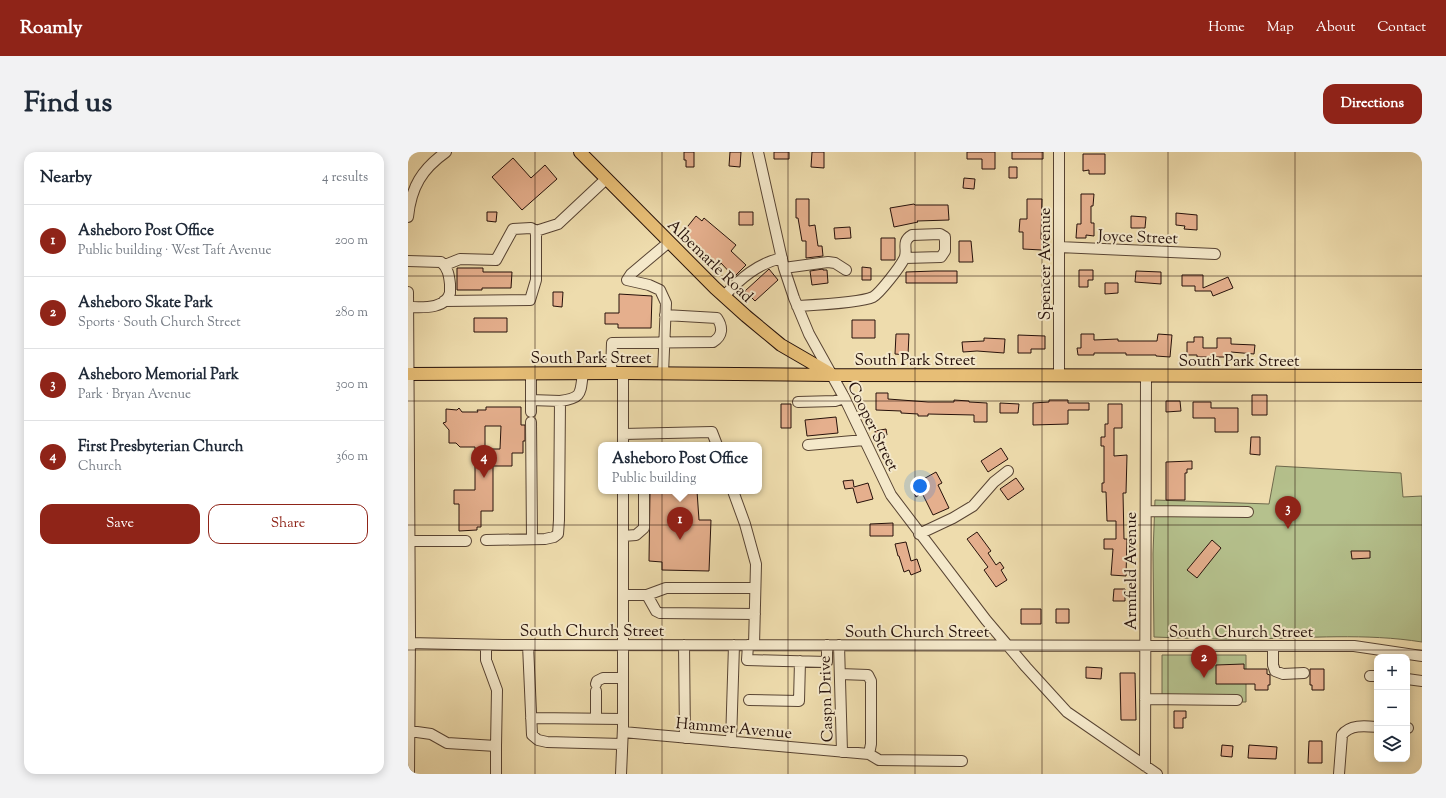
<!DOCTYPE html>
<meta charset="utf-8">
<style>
body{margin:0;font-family:"Sorts Mill Goudy",serif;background:#f2f2f3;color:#1f2937}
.controls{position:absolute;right:12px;bottom:12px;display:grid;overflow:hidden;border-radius:8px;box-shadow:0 2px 10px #0003}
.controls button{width:36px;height:36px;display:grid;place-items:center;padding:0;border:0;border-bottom:1px solid #e0e1e3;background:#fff;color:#1f2937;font:20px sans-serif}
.you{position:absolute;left:512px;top:334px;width:14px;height:14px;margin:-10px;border:3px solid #fff;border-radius:50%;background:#1a73e8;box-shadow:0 0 0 6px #1a73e833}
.badge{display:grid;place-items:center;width:26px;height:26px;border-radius:50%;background:#8f2418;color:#fff;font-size:13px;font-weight:700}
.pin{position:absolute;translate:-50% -33px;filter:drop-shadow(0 1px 2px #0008)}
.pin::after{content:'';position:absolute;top:21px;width:14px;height:12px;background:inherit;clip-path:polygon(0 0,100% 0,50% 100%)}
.popup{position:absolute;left:190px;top:290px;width:164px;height:52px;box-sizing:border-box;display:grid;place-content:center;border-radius:8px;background:#fff;filter:drop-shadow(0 1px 3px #0005);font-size:13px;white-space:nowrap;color:#747a83}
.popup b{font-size:15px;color:#1f2937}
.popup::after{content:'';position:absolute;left:50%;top:100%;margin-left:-8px;border:8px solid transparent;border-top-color:#fff}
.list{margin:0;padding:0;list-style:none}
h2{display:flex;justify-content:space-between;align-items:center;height:52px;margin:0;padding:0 16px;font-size:17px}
h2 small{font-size:13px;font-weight:400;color:#747a83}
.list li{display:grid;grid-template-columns:26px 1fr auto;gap:12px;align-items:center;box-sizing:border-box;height:72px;padding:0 16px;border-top:1px solid #e0e1e3}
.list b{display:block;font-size:15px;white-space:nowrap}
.list p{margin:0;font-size:13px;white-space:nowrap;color:#747a83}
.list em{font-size:13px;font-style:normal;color:#747a83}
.actions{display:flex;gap:8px;padding:12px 16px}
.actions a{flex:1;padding:9px 0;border:1px solid #8f2418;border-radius:12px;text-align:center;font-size:14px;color:#8f2418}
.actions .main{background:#8f2418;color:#fff}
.icon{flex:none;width:22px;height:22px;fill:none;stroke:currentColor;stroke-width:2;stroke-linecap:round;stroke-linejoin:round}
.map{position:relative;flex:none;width:1014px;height:622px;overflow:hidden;border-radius:12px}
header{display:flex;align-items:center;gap:24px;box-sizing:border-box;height:56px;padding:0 20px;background:#8f2418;color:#fff}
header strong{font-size:19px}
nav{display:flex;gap:22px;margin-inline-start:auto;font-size:14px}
.intro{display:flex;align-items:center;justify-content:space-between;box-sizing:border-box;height:96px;padding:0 24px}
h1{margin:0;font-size:28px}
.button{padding:10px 18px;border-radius:12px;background:#8f2418;color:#fff;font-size:14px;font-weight:700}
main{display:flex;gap:24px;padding:0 24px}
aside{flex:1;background:#fff;border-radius:12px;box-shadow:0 2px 10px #0003}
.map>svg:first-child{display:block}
.green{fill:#b5c18d;stroke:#6e694c}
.building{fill:#e5af8d;stroke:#26110a;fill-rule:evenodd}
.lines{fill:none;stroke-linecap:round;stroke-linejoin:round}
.minor-casing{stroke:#584433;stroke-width:12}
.major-casing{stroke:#26110a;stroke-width:14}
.minor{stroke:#f4e8ca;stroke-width:10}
.major{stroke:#e7be76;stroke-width:12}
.grid{fill:none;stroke:#26110a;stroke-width:1;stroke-opacity:0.55}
.labels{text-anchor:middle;stroke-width:4;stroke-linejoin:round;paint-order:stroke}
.street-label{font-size:16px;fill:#26110a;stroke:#f4e8ca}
</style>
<header>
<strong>Roamly</strong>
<nav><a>Home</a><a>Map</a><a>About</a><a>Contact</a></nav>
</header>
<div class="intro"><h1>Find us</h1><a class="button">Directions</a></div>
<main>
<aside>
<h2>Nearby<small>4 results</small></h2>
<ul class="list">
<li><span class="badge">1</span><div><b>Asheboro Post Office</b><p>Public building · West Taft Avenue</p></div><em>200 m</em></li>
<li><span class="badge">2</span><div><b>Asheboro Skate Park</b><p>Sports · South Church Street</p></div><em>280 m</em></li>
<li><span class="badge">3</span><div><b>Asheboro Memorial Park</b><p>Park · Bryan Avenue</p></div><em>300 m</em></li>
<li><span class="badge">4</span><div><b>First Presbyterian Church</b><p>Church</p></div><em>360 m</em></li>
</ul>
<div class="actions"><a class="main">Save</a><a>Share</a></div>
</aside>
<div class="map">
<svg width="1014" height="622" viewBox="0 0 1014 622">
<rect width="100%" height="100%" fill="#eedcad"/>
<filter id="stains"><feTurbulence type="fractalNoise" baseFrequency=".005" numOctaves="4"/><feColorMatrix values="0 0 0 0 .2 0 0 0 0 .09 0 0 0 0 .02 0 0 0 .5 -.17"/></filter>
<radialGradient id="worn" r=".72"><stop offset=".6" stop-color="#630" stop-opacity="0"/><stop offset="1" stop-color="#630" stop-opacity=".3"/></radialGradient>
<path class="green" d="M868,314l125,7 2,24 19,-1v146c-56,-9 -114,-4 -170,-3 -33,1 -66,-1 -98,-2l-1,-83 2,-54 114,4z
M754,503h84v47h-84z"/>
<path class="building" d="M276,0h10v15h-8v-7h-2z
M322,0h11l-1,15 -11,-1z
M366,0h15v7h-15z
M404,0h12v16l-13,-1z
M559,0h28v17h-13v-10h-15z
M604,0h31v7h-31z
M675,2h22v20h-16v-4l-6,1z
M105,6l18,20 14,-13 12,14 -35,31 -30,-33z
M601,15h8v11h-8z
M556,26l11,1 -1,10 -11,-1z
M673,42h13l-1,12h-2v17h3v13l-8,-1v3h-10l1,-14h4z
M388,47h13v27l6,-1 3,21h4l1,10 -17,2v-17h-4l-4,-23h-2z
M619,47h15l-1,40h1v11l-19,-1v-17h-4l1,-13h7z
M506,52l1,1h33l1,15 -32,1 1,1 -24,5 -4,-19z
M79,60h10l-1,10 -9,-1z
M331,60h14v13h-14z
M768,61l21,2v15l-13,-1 1,-3 -9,-1z
M288,64l6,5 2,-3 32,27 -5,6 15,14 -12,12 -13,-14 -3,4 -38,-31z
M723,64l15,1 -1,11h-14z
M442,75l1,11 -16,1 -1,-11z
M473,86h14v22h-14z
M551,89h12l2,21h-14z
M454,115l9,1v12h-9z
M49,116h26v4h29l-1,16h-29v2h-25z
M361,117l9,11 -23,21 -10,-10z
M415,117v1h4l1,13 -16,2 -2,-14z
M671,118h14v10h-5v7h-9z
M527,119h22v12h-51v-11z
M728,119l25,1v12l-26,-2z
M774,123h21v13l25,-11 5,11 -20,8 -2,-5h-16v-5h-13z
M697,131h13v10l-13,1z
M145,140h10l-1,15 -9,-1z
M211,142l33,2 -1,32h-33v-4h-13v-11h14z
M66,166h33v14h-33z
M444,168h23v18h-23z
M488,182h13l-1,21 -13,-1z
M673,182h13v6l24,-1v2h39l1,-7 14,1 -2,22 -14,-1v-1h-30v-2h-32v2h-16l-1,-7h4z
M610,183l27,1v13h-14v4h-13z
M786,185h9v11h14v-10h14v6l24,1 -1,9 -23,-2v5h-34v-2h-10v-13h7z
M576,186l21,1 -1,14 -27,-2 -14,1 -1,-10 22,-1z
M468,241h12v6l40,3h26v-2l15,1v1l18,1v19h-13v-7l-46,-1v2h-10v-2l-17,-1v-2l-25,-1z
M844,243h15v20h-15z
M641,248h19v3h21v7h-21v14l-35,1v-22l16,-1z
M758,249h14l1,10 -15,1z
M785,250h18v6h27v24h-23v-14h-22z
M592,251l19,1 -1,9h-18z
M373,252h10v24h-10z
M700,252h14v24h-8v28l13,-1 -1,38h-3l1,46h3l-1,37 -15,-1 2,-26h-9v-10h12v-18h-9l-1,-29h-4v-9h2v-37h-3v-9h4v-13h3z
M78,255h35v18h4v16h-2v12h-11v13h-19v45h-12v16h-4v3l-18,1v-27h-5v-14h21v-43h-15l-4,-4h-7v-13l-6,-7 3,-1v-13l11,1 2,-2 3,4h16l-1,-2h9zM77,274h16l-1,23h-15z
M428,265l2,16 -31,3 -2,-16z
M478,277l1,6 -11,2 -1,-6z
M843,285h9v18l-10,-1z
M593,296l7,11 -20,13 -7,-11z
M784,309v8h-5v4h-2v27h-19v-38z
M528,320l6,11 -4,2 11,23 -16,7 -11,-22 -6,4 -5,-11z
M608,326l8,11 -16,11 -8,-11z
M445,328l1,7 14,-4 5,16 -16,4 -4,-15 -8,1 -2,-8z
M242,339h47l2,29h12l-2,51 -47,-1v-8l-13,-1z
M485,371v13h-23v-12z
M569,380l14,19 -3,2 8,12 4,-3 4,6 -3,2 6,10 -11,7 -12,-17 4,-3 -21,-28z
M804,388l9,8 -24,30 -10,-8z
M498,390l5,19 6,-2 4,12 -10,4 -2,-5 -5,2 -5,-16h-1l-3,-12z
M943,399h19v7l-18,1z
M706,437h11v12h-12z
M613,457h20v15h-20z
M648,457h13v14h-13z
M836,512v5h23v5l3,1v10h-2v5h-13v-6h-39v-19z
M678,515l16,1 -1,11 -15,-1z
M902,517h14v21h-12v-5h-2z
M712,521h15l1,47h-15z
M766,559h12v7h-3v10h-9z
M901,589h13v22h-14z
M814,593l11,1 -1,11 -11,-1z
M841,593l28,2 -1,12 -28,-1z"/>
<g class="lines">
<defs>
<path id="minor" d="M350,0l26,116 10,30 15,36 35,63 47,98 95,125 40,47 41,45 90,62
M651,0v224
M0,65c3,-30 14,-48 38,-65
M128,79l22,-7 48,-45
M651,95l156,7
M0,109l33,1c7,6 8,13 9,22 0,3 0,7 0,9 -5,17 -29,14 -42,14
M376,116l44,-6 7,1 11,7
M0,140l2,343 -1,139
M316,144c16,-17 34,-33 58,-38
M36,149l86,-1 6,-20v-49l-5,-3 -18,1 -17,31 -36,-1 -15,6
M389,154c17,-1 63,-3 76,-9 7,-4 27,-30 31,-38 5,-9 -4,-17 8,-24l28,-1 5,3v14l-4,6 -36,1
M123,221v39
M203,221l1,-30 101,-1c10,-6 10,-15 4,-24l-52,-3
M255,221l3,-70 -6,-13 -11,-5 -22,-5 4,-6 38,-32
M123,248l29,1
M390,250l37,-1 9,-3
M123,270l1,117
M215,282l89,-2 5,13
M215,293v-72
M400,293l56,-5
M325,339l12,33 11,40 -2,81
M738,359l102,1
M511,382l34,-16 20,-12 21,-24 14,-11
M215,384l13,-1 8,-7v-37
M78,388l59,-1 9,-2 4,-3 1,-14 1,-119c23,-3 20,-8 23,-28
M2,389h56
M215,443h24l19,-7h89
M239,443l9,16 4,2 95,1
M0,491l95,2 851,1 68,10
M120,493l4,90 6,5 9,2 75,2
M276,493l1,93
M340,493l-1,15 80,2v-17
M431,493l3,107
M865,494v19l2,6 8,3 21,-1
M432,522l28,1 3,6v63l-2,10
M962,524h7
M999,527l15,2
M188,532l1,-3 6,-3h19
M188,539v27
M737,547l92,1
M341,548l50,1 1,-40
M123,566l92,1
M999,576h1
M2,579l21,3 16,9 49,3 1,-56 -11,-30v-15
M215,580l246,22 10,6 83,1
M323,590l3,-97
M737,614l1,-390
M88,622v-28
M213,622l2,-47v-236
M931,622l3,-39c8,-11 24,-9 35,-8"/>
<path id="major" d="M172,0l135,136 31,28 35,29 50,29
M0,222l215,-1 209,2 590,1"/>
</defs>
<use href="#minor" class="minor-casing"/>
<use href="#major" class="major-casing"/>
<use href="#minor" class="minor"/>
<use href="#major" class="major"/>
</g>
<path class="grid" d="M127,0v622M254,0v622M380,0v622M507,0v622M634,0v622M760,0v622M887,0v622M0,124h1014M0,249h1014M0,373h1014M0,498h1014"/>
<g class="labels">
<g class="street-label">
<text transform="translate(730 84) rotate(2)" y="6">Joyce Street</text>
<text transform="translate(303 108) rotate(44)" y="6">Albemarle Road</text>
<text transform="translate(636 112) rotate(-90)" y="6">Spencer Avenue</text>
<text x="183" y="211">South Park Street</text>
<text x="507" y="213">South Park Street</text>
<text x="831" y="214">South Park Street</text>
<text transform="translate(466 274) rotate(64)" y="6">Cooper Street</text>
<text transform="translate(722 419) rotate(-90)" y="6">Armfield Avenue</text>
<text x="184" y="484">South Church Street</text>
<text x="509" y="485">South Church Street</text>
<text x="833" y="485">South Church Street</text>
<text transform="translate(417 547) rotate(-92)" y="6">Caspn Drive</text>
<text transform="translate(326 575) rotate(5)" y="6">Hammer Avenue</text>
</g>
</g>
<rect width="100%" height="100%" filter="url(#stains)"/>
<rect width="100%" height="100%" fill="url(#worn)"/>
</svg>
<div class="controls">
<button>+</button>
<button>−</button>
<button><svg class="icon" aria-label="layers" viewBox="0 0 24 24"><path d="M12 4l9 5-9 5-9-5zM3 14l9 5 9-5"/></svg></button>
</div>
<div class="you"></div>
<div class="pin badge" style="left:272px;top:388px">1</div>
<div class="popup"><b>Asheboro Post Office</b>Public building</div>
<div class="pin badge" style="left:796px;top:526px">2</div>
<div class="pin badge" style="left:880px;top:377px">3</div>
<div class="pin badge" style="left:76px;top:326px">4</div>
</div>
</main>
